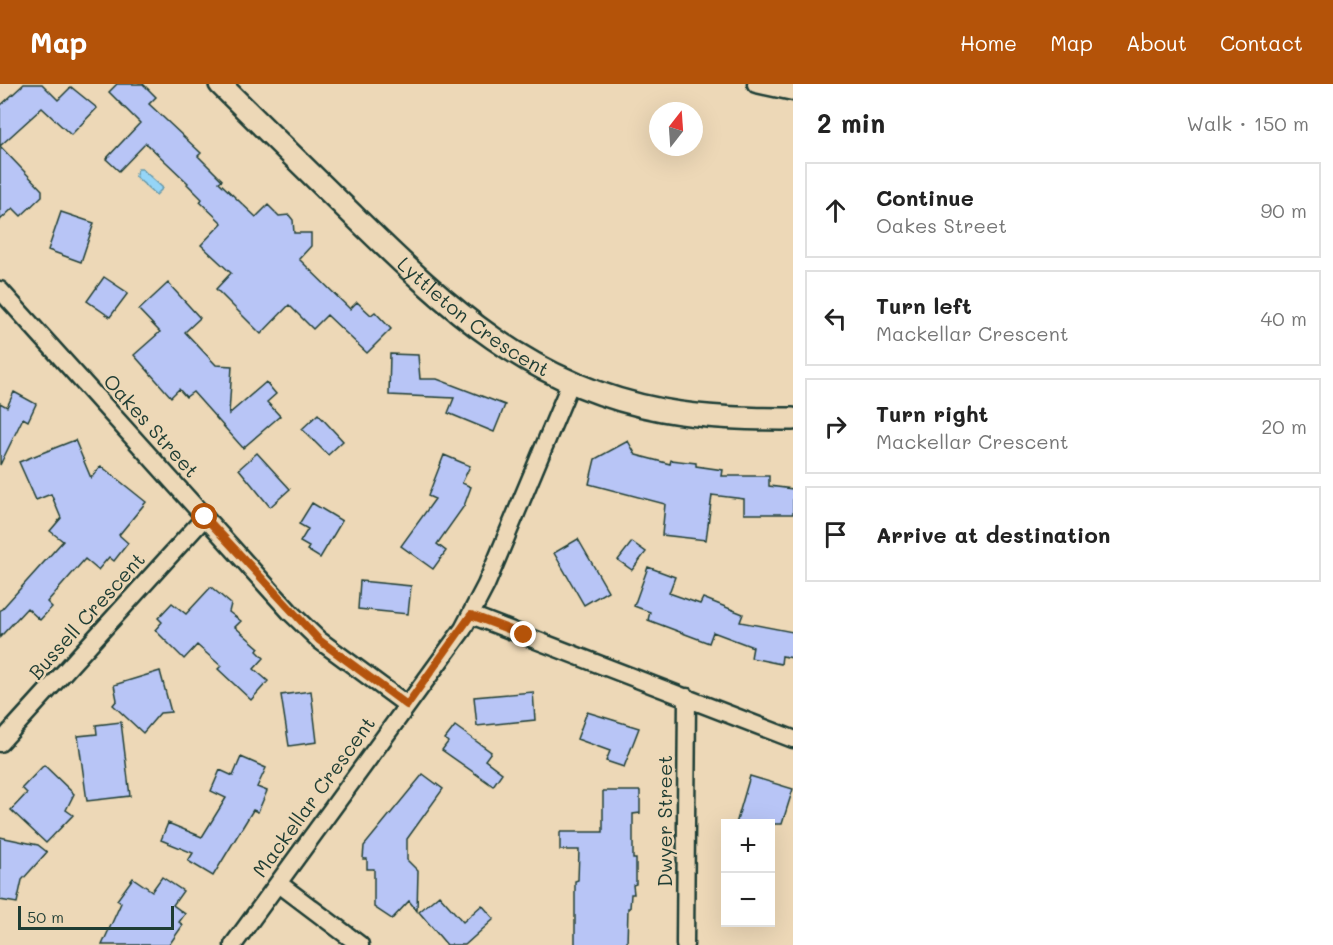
<!DOCTYPE html>
<meta charset="utf-8">
<style>
body{margin:0;font-family:Mali,sans-serif;background:#f6f6f6;color:#222}
.controls{position:absolute;right:18px;bottom:18px;display:grid;overflow:hidden;border-radius:0px;box-shadow:0 6px 24px #0002}
.controls button{width:54px;height:54px;display:grid;place-items:center;padding:0;border:0;border-bottom:2px solid #e0e0e0;background:#fff;color:#222;font:30px sans-serif}
.compass{position:absolute;left:649px;top:18px;width:54px;height:54px;border-radius:50%;background:#fff;box-shadow:0 6px 24px #0002;rotate:17deg}
.scale{position:absolute;left:18px;bottom:15px;width:156px;box-sizing:border-box;padding-left:6px;border:3px solid #1f3d34;border-top:0;font-size:16px;line-height:21px;white-space:nowrap;color:#1f3d34;-webkit-text-stroke:4px #edd8b7;paint-order:stroke}
.stop{position:absolute;width:18px;height:18px;margin:-14px;border:4px solid #b45309;border-radius:50%;background:#fff}
.stop.end{background:#b45309;border-color:#fff;box-shadow:0 2px 6px #0008}
.list{margin:0;padding:0;list-style:none}
h2{display:flex;justify-content:space-between;align-items:center;height:78px;margin:0;padding:0 24px;font-size:26px}
h2 small{font-size:20px;font-weight:400;color:#767676}
.list li{display:grid;grid-template-columns:39px 1fr auto;gap:18px;align-items:center;box-sizing:border-box;height:96px;margin:0 12px 12px;padding:0 12px;border:2px solid #e0e0e0;border-radius:0px}
.list b{display:block;font-size:22px;white-space:nowrap}
.list p{margin:0;font-size:20px;white-space:nowrap;color:#767676}
.list em{font-size:20px;font-style:normal;color:#767676}
.icon{flex:none;width:33px;height:33px;fill:none;stroke:currentColor;stroke-width:2;stroke-linecap:round;stroke-linejoin:round}
.map{position:relative;flex:none;width:793px;height:861px;overflow:hidden}
header{display:flex;align-items:center;gap:36px;box-sizing:border-box;height:84px;padding:0 30px;background:#b45309;color:#fff}
header strong{font-size:28px}
nav{display:flex;gap:33px;margin-inline-start:auto;font-size:21px}
main{display:flex}
aside{flex:1;background:#fff}
.map>svg:first-child{display:block}
.water{fill:#95d5f7;stroke:#6698a9;stroke-width:1.5}
.building{fill:#b8c5f6;stroke:#1f3d34;stroke-width:1.5}
.lines{fill:none;stroke-linecap:round;stroke-linejoin:round}
.minor-casing{stroke:#1f3d34;stroke-width:21}
.tertiary-casing{stroke:#1f3d34;stroke-width:26}
.minor{stroke:#edd8b7;stroke-width:16}
.tertiary{stroke:#edd8b7;stroke-width:21}
.route{stroke:#b45309;stroke-width:8}
.labels{text-anchor:middle;stroke-width:5;stroke-linejoin:round;paint-order:stroke}
.street-label{font-size:20px;fill:#1f3d34;stroke:#edd8b7}
</style>
<header>
<strong>Map</strong>
<nav><a>Home</a><a>Map</a><a>About</a><a>Contact</a></nav>
</header>
<main>
<div class="map">
<svg width="793" height="861" viewBox="0 0 793 861">
<rect width="100%" height="100%" fill="#edd8b7"/>
<filter id="ink" filterUnits="userSpaceOnUse"><feTurbulence type="fractalNoise" baseFrequency=".0167" numOctaves="2"/><feDisplacementMap in="SourceGraphic" scale="12" xChannelSelector="R" yChannelSelector="G"/><feConvolveMatrix kernelMatrix="1 2 1 2 8 2 1 2 1" color-interpolation-filters="sRGB"/></filter>
<g filter="url(#ink)">
<path class="water" d="M138,85h4l21,19 -7,7 -21,-19z"/>
<path class="building" d="M24,0h18l16,16 13,-13 26,21 -26,27 -29,-27 -42,38 42,44v6l-21,20 -8,-8 -13,12v-114z
M117,0h26l13,13 -7,7 52,49 -3,3 24,24 -3,2 37,35 12,-12 11,11 10,-1 4,5 1,13h17v13l-12,13 51,50 7,-7 14,13 4,-3 16,17 -24,24 -40,-38 -14,14 -24,-24 -28,29 -45,-45 15,-16 -30,-28 21,-22 -22,-21 2,-3 -15,-15 1,-1 -42,-40 -27,28 -13,-12 34,-36 -31,-31z
M61,128l33,11 -13,39 -33,-12z
M104,193l24,16 -18,24 -23,-16z
M168,199l32,35 -15,14 31,33 16,1 -3,48 37,-32 10,12 -9,8 13,14 -37,32 -50,-56 -7,5 -7,-8 -8,8 -37,-42 26,-23 -21,-22z
M390,270l28,1 2,24h17l68,26 -11,27 -46,-19 6,-15 -65,-3z
M14,308l22,12 -8,17 -5,-3 -23,47v-62l7,4z
M318,330l25,27 -15,14 -26,-26z
M75,356l16,38 10,-12 45,36 -27,33 9,8 -14,18 -5,-4 -11,13 -13,-11 -38,43 5,5 -12,13 -13,-12 -27,29v-26l63,-70 -13,-10 11,-13 -10,-24 -15,6 -17,-38z
M628,357l8,14 34,9 1,-4 25,3v3l27,4 -1,6h47v10l24,3v25h-49v-15l-32,-4 -6,45 -44,-5 3,-31 -76,-20 6,-25z
M257,369l33,36 -20,18 -31,-38z
M444,371l26,11 -8,17 9,4 -7,19 -27,38 9,7 -13,18 -32,-23 34,-47 -7,-3z
M312,419l30,18 -22,37 -13,-8 2,-3 -9,-5 8,-13 -9,-5z
M578,455l30,52 -24,14 -30,-52z
M632,458l14,10 -14,18 -14,-10z
M648,483l27,10 -6,16 31,11 3,-6 40,16 -3,8 53,10v26l-11,-2 -1,8 -30,-6 2,-11 -40,-15 -4,11 -61,-23 2,-8 -16,-6z
M360,497l51,5 -3,28 -50,-5z
M211,503l20,17 -2,8 12,9 -6,6 24,21 -2,3 7,7 -10,11 14,12 -17,19 -33,-31 3,-3 -24,-21 -13,14 -29,-29 7,-8 -4,-4 14,-15 14,11z
M160,587l11,41 -11,1 -17,20 -30,-28 4,-5 -3,-15z
M311,607l6,51 -28,4 -8,-51z
M533,608l2,28 -58,6 -3,-29z
M587,628l52,16 -15,39 -18,-6 4,-10 -33,-12z
M121,638l9,74 -43,5 -9,-65 19,-2 -1,-9z
M455,642l36,26 -6,8 17,13 -9,13 -51,-36 6,-8 -3,-3z
M241,673l25,11 -9,19 10,4 -9,21 -5,-2 -40,66 -25,-15 5,-8 -32,-13 7,-17 34,14 24,-39 -15,-7 9,-21 13,6z
M44,681l30,29 -8,16 7,5 -27,28 -35,-33 16,-17 -5,-5z
M423,690l20,15 -36,50v21l11,11 -1,40 -8,-10 -17,18 -18,-12v-38h-7v-10h-4l1,-13z
M750,692l43,13 -11,35h-46z
M603,707h37v22l-7,1v45h3v25l-3,1 1,9h-3l-1,14h-2l-1,37h-52v-64l3,-1 1,-30h-19v-18h43z
M0,753l38,8 9,7 -25,28 -5,23 -17,-3z
M162,793l21,14 -10,14 12,9 -6,8 4,3 -14,20h-67l19,-42 -4,-3 16,-22 19,13z
M439,811l24,27 19,-17 12,14 -29,26h-18l-28,-33z"/>
<g class="lines">
<defs>
<path id="minor" d="M756,0l37,8
M0,206l291,323 28,27 88,65
M471,531l322,124
M0,659l205,-226
M278,799l82,62
M233,861l230,-316 23,-44 85,-203
M685,861l2,-248"/>
<g id="tertiary">
<path id="s1" d="M220,0c45,45 90,89 136,134 92,90 173,167 306,192 43,8 87,9 131,9"/>
</g>
</defs>
<use href="#minor" class="minor-casing"/>
<use href="#tertiary" class="tertiary-casing"/>
<use href="#minor" class="minor"/>
<use href="#tertiary" class="tertiary"/>
</g>
</g>
<g class="lines" filter="url(#ink)">
<path class="route" d="M205,433l114,123 88,65 64,-90 53,20"/>
</g>
<g class="labels">
<g class="street-label">
<text dy="7" stroke="none"><textPath href="#s1" startOffset="345">Lyttleton Crescent</textPath></text>
<text transform="translate(151 342) rotate(48)" y="7">Oakes Street</text>
<text transform="translate(87 532) rotate(-48)" y="7">Bussell Crescent</text>
<text transform="translate(314 713) rotate(-54)" y="7">Mackellar Crescent</text>
<text transform="translate(665 737) rotate(-90)" y="7">Dwyer Street</text>
</g>
</g>
</svg>
<div class="controls">
<button>+</button>
<button>−</button>
</div>
<svg class="compass" viewBox="-18 -18 36 36"><path d="M0-13l5 13h-10z" fill="#e53935"/><path d="M0 13l5-13h-10z" fill="#767676"/></svg>
<div class="scale">50 m</div>
<div class="stop" style="left:205px;top:433px"></div>
<div class="stop end" style="left:524px;top:551px"></div>
</div>
<aside>
<h2>2 min<small>Walk · 150 m</small></h2>
<ul class="list">
<li><svg class="icon" aria-label="ahead" viewBox="0 0 24 24"><path d="M12 20V5M6 11l6-6 6 6"/></svg><div><b>Continue</b><p>Oakes Street</p></div><em>90 m</em></li>
<li><svg class="icon" aria-label="left" viewBox="0 0 24 24"><path d="M17 20v-9H6M10 6l-5 5 5 5"/></svg><div><b>Turn left</b><p>Mackellar Crescent</p></div><em>40 m</em></li>
<li><svg class="icon" aria-label="right" viewBox="0 0 24 24"><path d="M7 20v-9h11M14 6l5 5-5 5"/></svg><div><b>Turn right</b><p>Mackellar Crescent</p></div><em>20 m</em></li>
<li><svg class="icon" aria-label="arrive" viewBox="0 0 24 24"><path d="M6 21V4h12l-3 4 3 4H6"/></svg><div><b>Arrive at destination</b></div></li>
</ul>
</aside>
</main>
